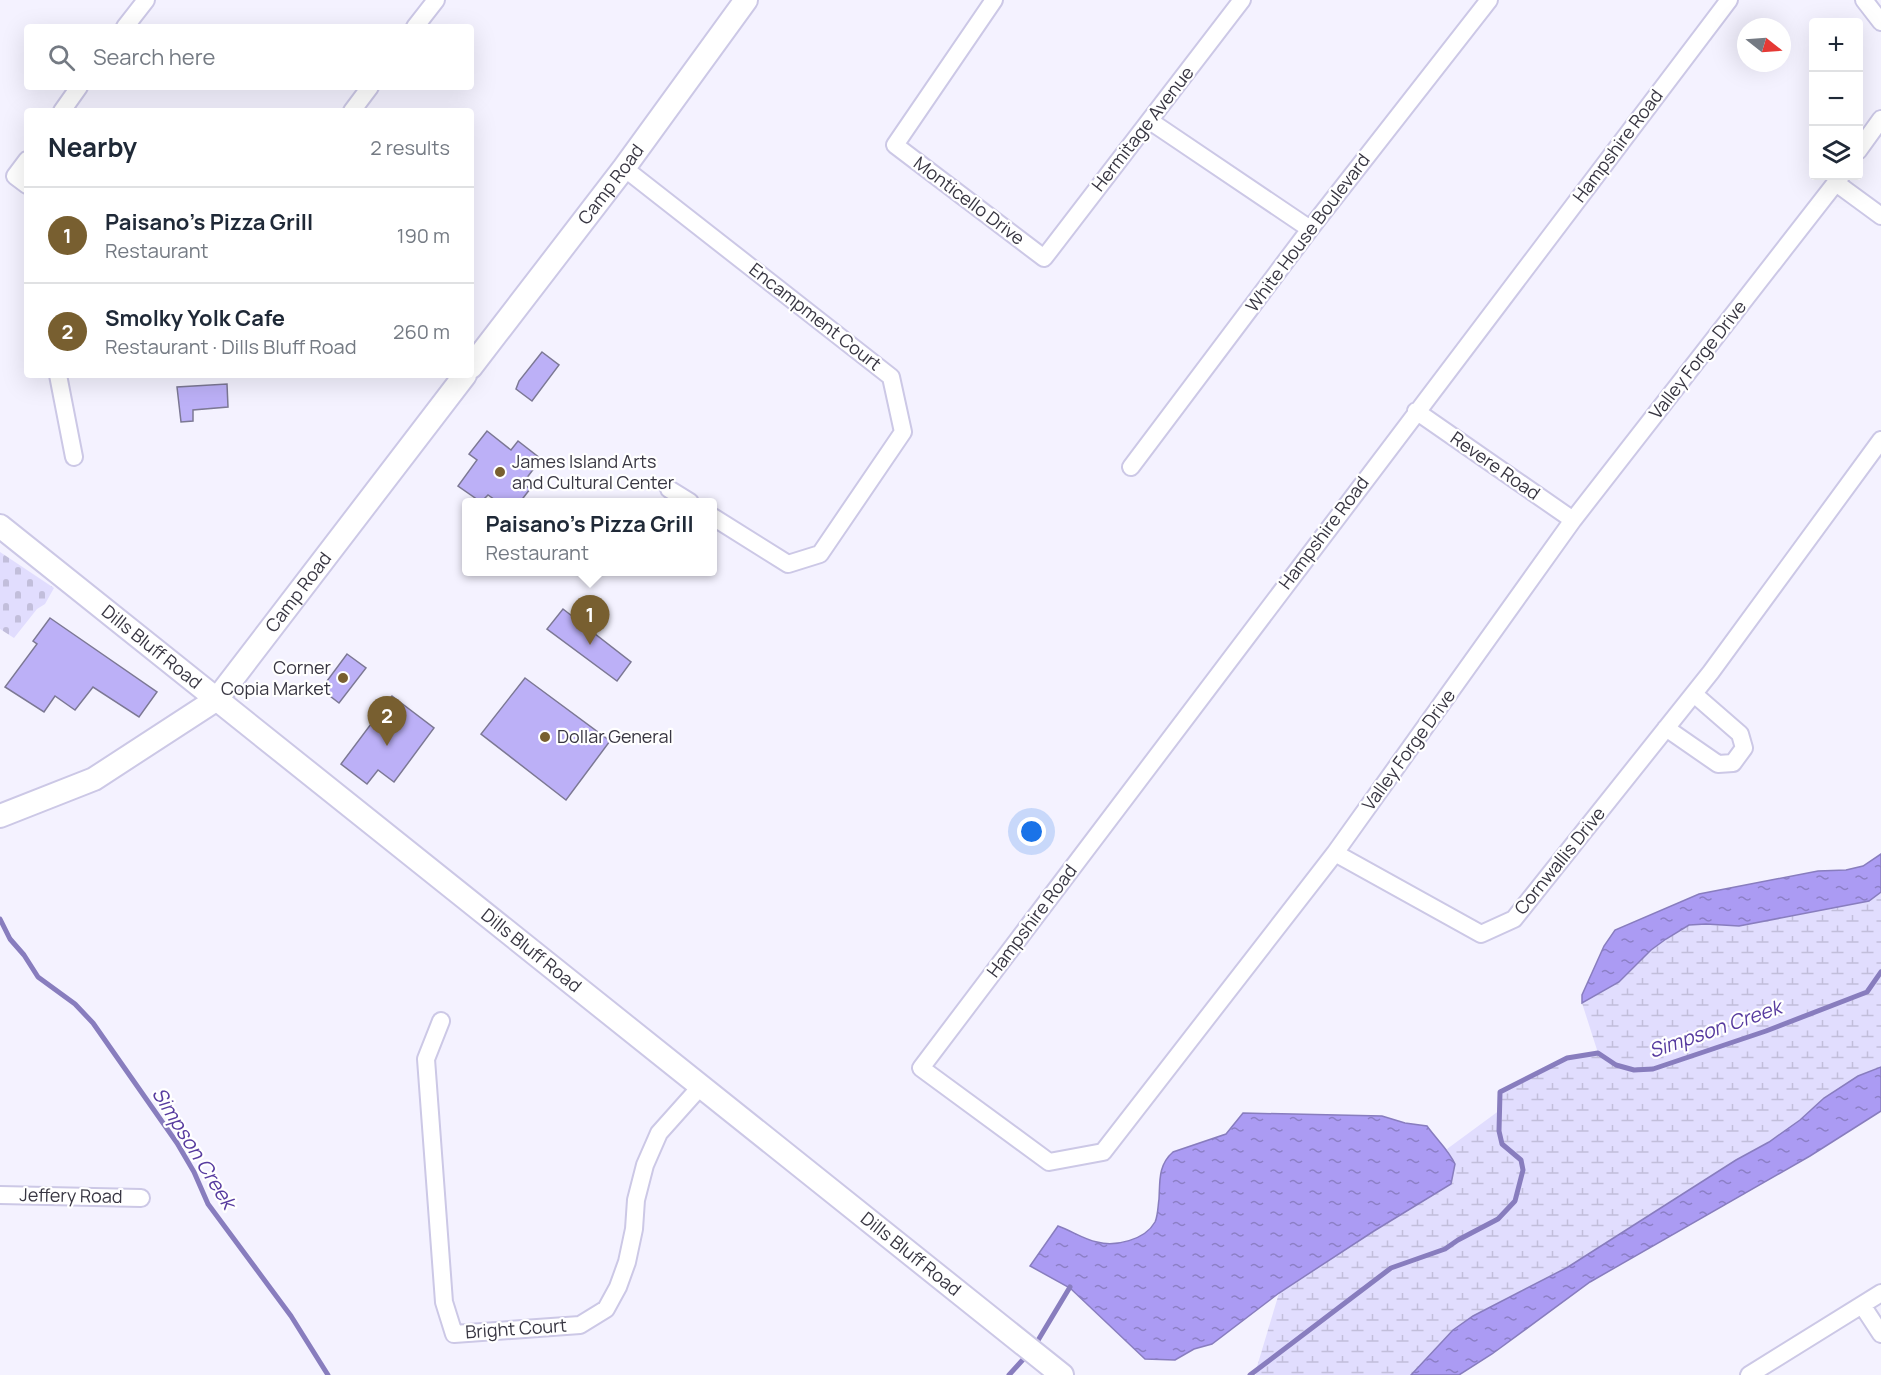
<!DOCTYPE html>
<meta charset="utf-8">
<style>
body{margin:0;font-family:Manrope,sans-serif;background:#f2f2f3;color:#1f2937}
.controls{position:absolute;right:18px;top:18px;display:grid;overflow:hidden;border-radius:6px;box-shadow:0 6px 24px #0002}
.controls button{width:54px;height:54px;display:grid;place-items:center;padding:0;border:0;border-bottom:2px solid #e0e1e3;background:#fff;color:#1f2937;font:30px sans-serif}
.compass{position:absolute;left:1737px;top:18px;width:54px;height:54px;border-radius:50%;background:#fff;box-shadow:0 6px 24px #0002;rotate:107deg}
.you{position:absolute;left:1032px;top:832px;width:21px;height:21px;margin:-15px;border:4px solid #fff;border-radius:50%;background:#1a73e8;box-shadow:0 0 0 9px #1a73e833}
.badge{display:grid;place-items:center;width:39px;height:39px;border-radius:50%;background:#785f30;color:#fff;font-size:20px;font-weight:700}
.pin{position:absolute;translate:-50% -50px;filter:drop-shadow(0 2px 3px #0008)}
.pin::after{content:'';position:absolute;top:32px;width:21px;height:18px;background:inherit;clip-path:polygon(0 0,100% 0,50% 100%)}
.popup{position:absolute;left:462px;top:498px;width:255px;height:78px;box-sizing:border-box;display:grid;place-content:center;border-radius:6px;background:#fff;filter:drop-shadow(0 2px 4px #0005);font-size:20px;white-space:nowrap;color:#747a83}
.popup b{font-size:22px;color:#1f2937}
.popup::after{content:'';position:absolute;left:50%;top:100%;margin-left:-12px;border:12px solid transparent;border-top-color:#fff}
.list{margin:0;padding:0;list-style:none}
h2{display:flex;justify-content:space-between;align-items:center;height:78px;margin:0;padding:0 24px;font-size:26px}
h2 small{font-size:20px;font-weight:400;color:#747a83}
.list li{display:grid;grid-template-columns:39px 1fr auto;gap:18px;align-items:center;box-sizing:border-box;height:96px;padding:0 24px;border-top:2px solid #e0e1e3}
.list b{display:block;font-size:22px;white-space:nowrap}
.list p{margin:0;font-size:20px;white-space:nowrap;color:#747a83}
.list em{font-size:20px;font-style:normal;color:#747a83}
.icon{flex:none;width:33px;height:33px;fill:none;stroke:currentColor;stroke-width:2;stroke-linecap:round;stroke-linejoin:round}
.map{position:relative;flex:none;width:1881px;height:1375px;overflow:hidden}
.search{position:absolute;background:#fff;box-shadow:0 6px 24px #0002;left:24px;top:24px;width:450px;height:66px;display:flex;align-items:center;gap:15px;box-sizing:border-box;padding:0 21px;border-radius:6px;color:#747a83;font-size:22px}
.panel{position:absolute;background:#fff;box-shadow:0 6px 24px #0002;left:24px;top:108px;width:450px;height:270px;border-radius:6px}
.map>svg:first-child{display:block}
.wetland{fill:url(#wetland-marsh)}
.cemetery{fill:url(#cemetery-stones)}
.water{fill:url(#water-ripples);stroke:#887dbe;stroke-width:1.5}
.lines{fill:none;stroke-linecap:round;stroke-linejoin:round}
.stream{stroke:#887dbe;stroke-width:5}
.building{fill:#bcb0f7;stroke:#7c7894;stroke-width:1.5}
.street-casing{stroke:#ccc8e6;stroke-width:20}
.secondary-casing{stroke:#ccc8e6;stroke-width:26}
.street{stroke:#fff;stroke-width:16}
.secondary{stroke:#fff;stroke-width:22}
.poi-dot{fill:#785f30;stroke:#fff;stroke-width:2}
.labels{text-anchor:middle;stroke-width:4.5;stroke-linejoin:round;paint-order:stroke}
.street-label{font-size:18px;fill:#383642;stroke:#fff}
.poi-label{font-size:18px;fill:#383642;stroke:#fff;text-anchor:start}
.water-label{font-size:20px;font-style:italic;fill:#573b9f;stroke:#fff}
</style>
<div class="map">
<svg width="1881" height="1375" viewBox="0 0 1881 1375">
<defs>
<pattern id="wetland-marsh" width="20" height="14" patternUnits="userSpaceOnUse" patternTransform="scale(1.5)"><rect width="20" height="14" fill="#e1ddfe"/><path d="M1 5h8M5 5V1M11 12h8M15 12V8" fill="none" stroke="#c2bedb"/></pattern>
<pattern id="cemetery-stones" width="16" height="16" patternUnits="userSpaceOnUse" patternTransform="scale(1.5)"><rect width="16" height="16" fill="#e1ddfe"/><path d="M2 7V4a2 2 0 0 1 4 0v3zM10 15v-3a2 2 0 0 1 4 0v3z" fill="#c2bedb"/></pattern>
<pattern id="water-ripples" width="26" height="14" patternUnits="userSpaceOnUse" patternTransform="scale(1.5)"><rect width="26" height="14" fill="#ab9bf3"/><path d="M2 4q2-2 4 0t4 0M15 11q2-2 4 0t4 0" fill="none" stroke="#8c7fc6"/></pattern>
</defs>
<rect width="100%" height="100%" fill="#f4f2ff"/>
<path class="wetland" d="M1881,892v175l-23,9 -34,22 -24,22 -31,22 -33,18 -168,107 -95,49 -20,14 -42,45h-155v-5l23,-77 95,-62 77,-47 4,-20 -8,-15 53,-39v-18l67,-34 31,-5 -16,-50 37,-21 32,-32 15,-11 23,-14 17,-1 33,2 130,-25z"/>
<path class="cemetery" d="M0,552l54,36 -9,16 -8,5 -23,29 -14,-9z"/>
<path class="water" d="M1881,854v38l-12,9 -130,25 -33,-2 -17,1 -23,14 -15,11 -32,32 -37,21v-8l22,-49 11,-16 84,-36 119,-23 28,-1 17,-4z
M1881,1067v44l-71,45 -220,126 -98,72 -33,21h-48l42,-45 20,-14 95,-49 168,-107 33,-18 31,-22 24,-22 34,-22z
M1243,1113l139,3 23,7 22,3c10,14 21,23 28,38l-4,20 -77,47 -95,62 -67,51 -18,5 -19,11 -30,-1 -75,-71 -40,-22 28,-40c14,5 25,13 39,16 18,5 48,-2 58,-20 3,-6 3,-17 4,-23 1,-18 -1,-34 14,-47l53,-18z"/>
<g class="lines">
<path class="stream" d="M0,919l10,20 14,16 14,22 37,27 18,19 84,120 17,29 14,32 83,112 37,59
M1034,1347l36,-60
M1009,1375l19,-21
M1250,1375l141,-107 54,-19 13,-9 40,-21 17,-18 8,-31 -2,-10 -19,-16 -3,-13 1,-39 67,-34 31,-5 18,12 18,5 19,-1 113,-38 101,-39 14,-20"/>
</g>
<path class="building" d="M542,352l17,13 -27,36 -16,-12 3,-8z
M227,384l1,23 -35,3v11l-12,1 -4,-35z
M487,431l24,19 7,-9 23,18 -18,24 7,6 -10,13h-22l-10,-7 -7,7 -23,-16 19,-26 -8,-6z
M563,609l68,53 -14,19 -70,-52z
M50,618l107,74 -18,25 -46,-30 -18,23 -20,-14 -11,16 -39,-25 32,-43 -4,-3z
M347,654l19,14 -27,35 -18,-14z
M525,678l85,63 -44,59 -85,-66z
M392,696l42,32 -40,54 -16,-12 -11,14 -26,-20z"/>
<g class="lines">
<defs>
<path id="street" d="M994,0l-99,145 149,113 198,-258
M1729,0l-808,1068 128,94 54,-10 232,-299 238,-333 268,-344
M1864,0l17,22
M125,27l21,-27
M415,27l21,-27
M62,111l17,-24
M352,111l18,-24
M1150,121l160,108
M1858,151l23,-32
M27,160l-12,16 12,9
M624,168l267,209 12,55 -83,122 -32,10 -75,-47
M1836,183l45,33
M58,375l16,82
M1416,411l157,109
M1131,467l179,-238 179,-229
M669,489l21,13
M1666,728l52,36 15,-1 11,-15 -4,-14 -46,-40
M1335,853l146,81 33,-15 197,-247 170,-232
M441,1021l-15,38 18,243 10,32 126,-9 26,-16 12,-22 9,-25 7,-33 2,-29 9,-35 14,-32 42,-47
M0,1195l141,3
M1862,1305l19,29
M1749,1375l132,-82"/>
<g id="secondary">
<path id="s1" d="M471,367l153,-199 122,-168"/>
<path id="s2" d="M0,526l1062,849"/>
<path id="s3" d="M0,816l94,-37 123,-80 248,-324"/>
</g>
</defs>
<use href="#street" class="street-casing"/>
<use href="#secondary" class="secondary-casing"/>
<use href="#street" class="street"/>
<use href="#secondary" class="secondary"/>
</g>
<g class="poi-dot">
<circle cx="500" cy="472" r="6"/>
<circle cx="343" cy="678" r="6"/>
<circle cx="545" cy="737" r="6"/>
</g>
<g class="labels">
<g class="street-label">
<text transform="translate(1143 129) rotate(-52)" y="6">Hermitage Avenue</text>
<text transform="translate(1618 146) rotate(-53)" y="6">Hampshire Road</text>
<text dy="6" stroke="none"><textPath href="#s1" startOffset="230">Camp Road</textPath></text>
<text transform="translate(969 201) rotate(37)" y="6">Monticello Drive</text>
<text transform="translate(1308 233) rotate(-53)" y="6">White House Boulevard</text>
<text transform="translate(815 317) rotate(38)" y="6">Encampment Court</text>
<text transform="translate(1698 360) rotate(-52)" y="6">Valley Forge Drive</text>
<text transform="translate(1495 466) rotate(35)" y="6">Revere Road</text>
<text transform="translate(1324 533) rotate(-53)" y="6">Hampshire Road</text>
<text dy="6" stroke="none"><textPath href="#s3" startOffset="382">Camp Road</textPath></text>
<text dy="6" stroke="none"><textPath href="#s2" startOffset="194">Dills Bluff Road</textPath></text>
<text transform="translate(1409 750) rotate(-54)" y="6">Valley Forge Drive</text>
<text transform="translate(1560 861) rotate(-51)" y="6">Cornwallis Drive</text>
<text transform="translate(1032 921) rotate(-53)" y="6">Hampshire Road</text>
<text dy="6" stroke="none"><textPath href="#s2" startOffset="680">Dills Bluff Road</textPath></text>
<text transform="translate(71 1196) rotate(1)" y="6">Jeffery Road</text>
<text dy="6" stroke="none"><textPath href="#s2" startOffset="1166">Dills Bluff Road</textPath></text>
<text transform="translate(516 1329) rotate(-4)" y="6">Bright Court</text>
</g>
<g class="poi-label">
<text x="512" y="468">James Island Arts<tspan x="512" dy="21">and Cultural Center</tspan></text>
<text x="331" y="674" text-anchor="end">Corner<tspan x="331" dy="21">Copia Market</tspan></text>
<text x="557" y="743">Dollar General</text>
</g>
<g class="water-label">
<text transform="translate(1715 1029) rotate(-19)" y="7">Simpson Creek</text>
<text transform="translate(194 1148) rotate(58)" y="7">Simpson Creek</text>
</g>
</g>
</svg>
<div class="controls">
<button>+</button>
<button>−</button>
<button><svg class="icon" aria-label="layers" viewBox="0 0 24 24"><path d="M12 4l9 5-9 5-9-5zM3 14l9 5 9-5"/></svg></button>
</div>
<svg class="compass" viewBox="-18 -18 36 36"><path d="M0-13l5 13h-10z" fill="#e53935"/><path d="M0 13l5-13h-10z" fill="#747a83"/></svg>
<div class="you"></div>
<div class="pin badge" style="left:590px;top:645px">1</div>
<div class="popup"><b>Paisano's Pizza Grill</b>Restaurant</div>
<div class="pin badge" style="left:387px;top:746px">2</div>
<div class="search"><svg class="icon" aria-label="search" viewBox="0 0 24 24"><circle cx="10" cy="10" r="6"/><path d="M15 15l6 6"/></svg>Search here</div>
<section class="panel">
<h2>Nearby<small>2 results</small></h2>
<ul class="list">
<li><span class="badge">1</span><div><b>Paisano's Pizza Grill</b><p>Restaurant</p></div><em>190 m</em></li>
<li><span class="badge">2</span><div><b>Smolky Yolk Cafe</b><p>Restaurant · Dills Bluff Road</p></div><em>260 m</em></li>
</ul>
</section>
</div>
